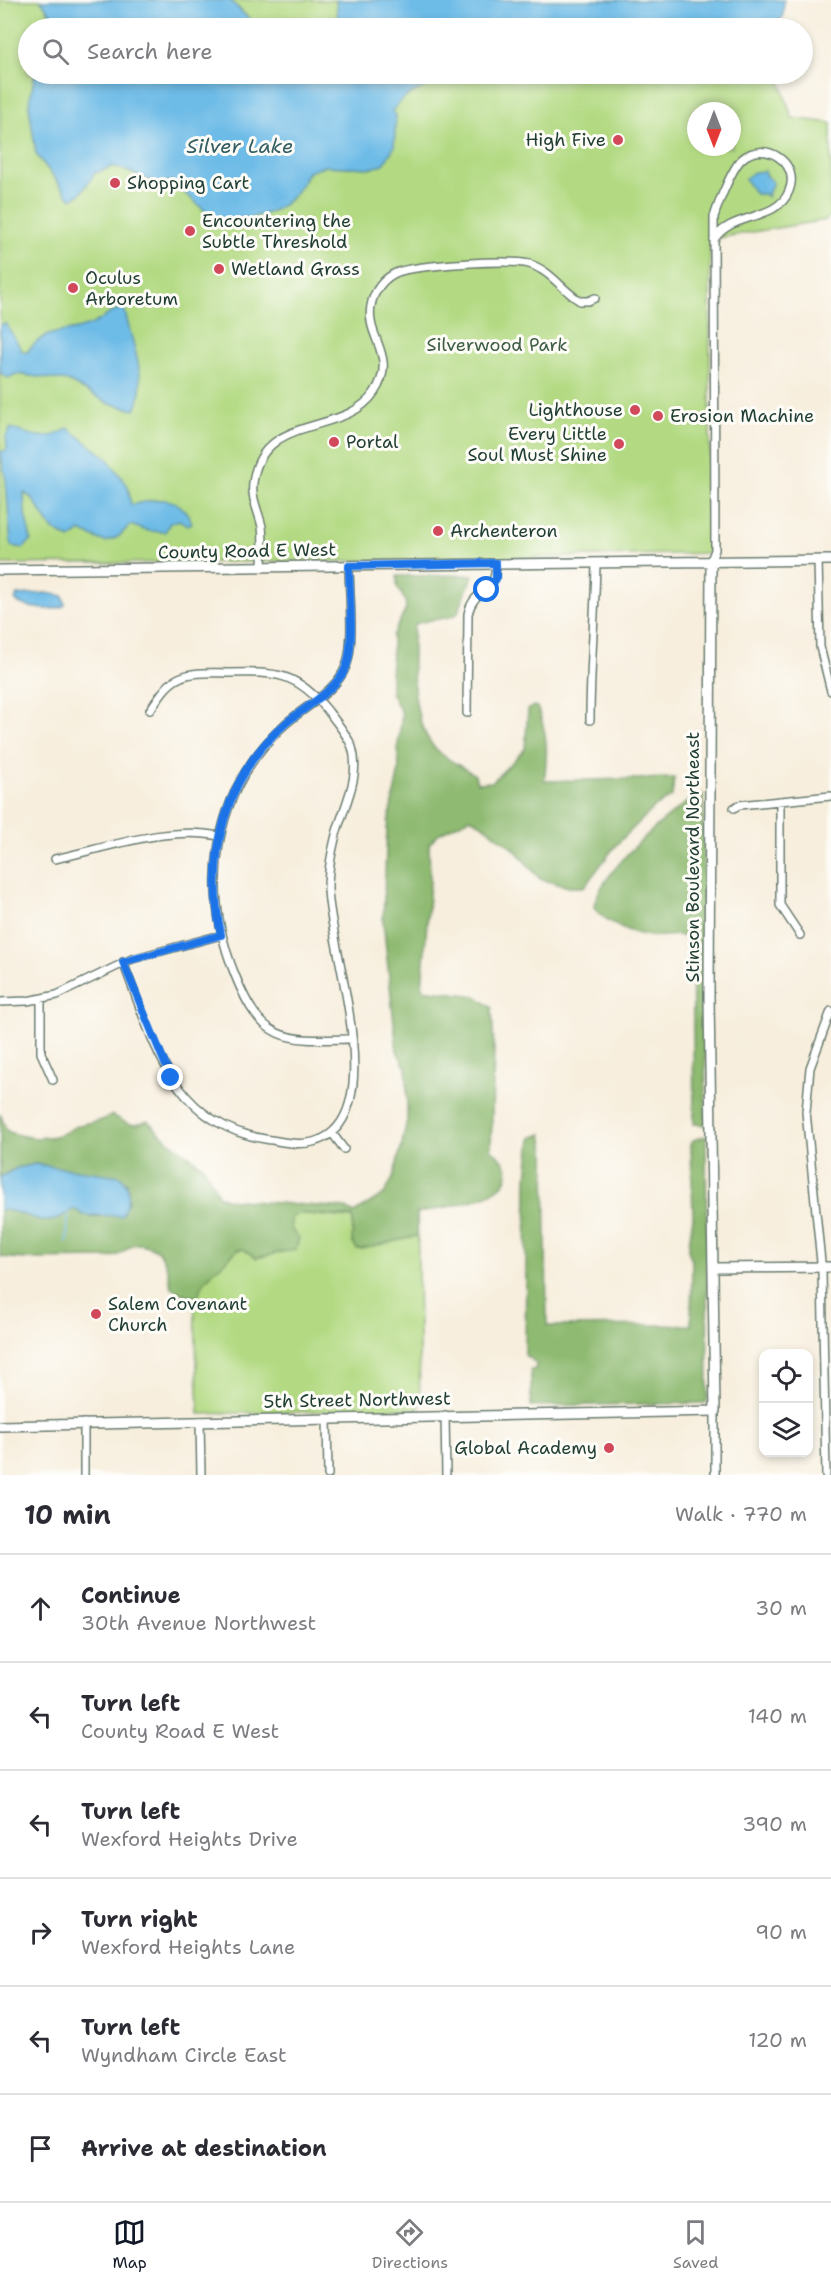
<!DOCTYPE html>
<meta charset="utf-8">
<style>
body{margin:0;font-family:"Shantell Sans",sans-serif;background:#f2f2f3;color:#2b2b33}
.controls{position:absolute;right:18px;bottom:18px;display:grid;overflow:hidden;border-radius:12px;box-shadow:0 3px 9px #0003}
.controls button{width:54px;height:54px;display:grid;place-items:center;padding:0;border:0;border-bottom:2px solid #e1e1e2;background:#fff;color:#2b2b33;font:30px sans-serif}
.compass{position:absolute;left:687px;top:102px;width:54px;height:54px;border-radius:50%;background:#fff;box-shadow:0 3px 9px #0003;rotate:180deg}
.stop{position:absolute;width:18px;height:18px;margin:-14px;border:4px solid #1a73e8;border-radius:50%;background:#fff}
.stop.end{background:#1a73e8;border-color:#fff;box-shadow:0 2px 6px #0008}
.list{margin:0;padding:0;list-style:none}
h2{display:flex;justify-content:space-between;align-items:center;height:78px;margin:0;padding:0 24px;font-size:26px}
h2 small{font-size:20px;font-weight:400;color:#7c7c81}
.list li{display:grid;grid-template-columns:39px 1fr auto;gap:18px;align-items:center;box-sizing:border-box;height:108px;padding:0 24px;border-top:2px solid #e1e1e2}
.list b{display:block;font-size:22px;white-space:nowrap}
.list p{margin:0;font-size:20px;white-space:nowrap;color:#7c7c81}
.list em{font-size:20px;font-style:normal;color:#7c7c81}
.icon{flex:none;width:33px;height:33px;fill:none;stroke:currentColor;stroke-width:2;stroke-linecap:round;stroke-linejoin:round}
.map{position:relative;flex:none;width:831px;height:1475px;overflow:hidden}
.search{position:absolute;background:#fff;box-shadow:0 3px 9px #0003;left:18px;right:18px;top:18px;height:66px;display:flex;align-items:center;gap:15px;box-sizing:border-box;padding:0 21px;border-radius:33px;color:#7c7c81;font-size:22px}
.sheet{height:726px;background:#fff}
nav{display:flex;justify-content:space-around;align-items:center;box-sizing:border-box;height:84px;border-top:2px solid #e1e1e2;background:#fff;font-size:16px;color:#7c7c81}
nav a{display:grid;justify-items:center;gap:3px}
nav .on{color:#111827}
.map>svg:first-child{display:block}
.green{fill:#b3da83;stroke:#698c5c;stroke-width:1.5;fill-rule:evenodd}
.forest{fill:#8eba71;stroke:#567c52;stroke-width:1.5}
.water{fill:#6dbbe7;stroke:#467c8e;stroke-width:1.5}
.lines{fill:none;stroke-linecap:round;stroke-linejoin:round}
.stream{stroke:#6dbbe7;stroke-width:2}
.street-casing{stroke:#6b7b6f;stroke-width:10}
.secondary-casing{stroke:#6b7b6f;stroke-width:12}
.street{stroke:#fff;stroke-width:7}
.secondary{stroke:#fff;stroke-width:9}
.route{stroke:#1a73e8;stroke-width:8}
.poi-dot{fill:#d1495b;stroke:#fdfcf7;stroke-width:2}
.labels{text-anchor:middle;stroke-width:6;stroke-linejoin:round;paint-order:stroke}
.poi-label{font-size:18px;fill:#1f3d34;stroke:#fdfcf7;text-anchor:start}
.park-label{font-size:18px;fill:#3d5c44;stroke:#fdfcf7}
.street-label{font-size:18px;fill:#1f3d34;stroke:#fdfcf7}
.water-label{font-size:20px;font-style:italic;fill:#325c61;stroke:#fdfcf7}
</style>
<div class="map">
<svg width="831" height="1475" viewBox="0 0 831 1475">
<rect width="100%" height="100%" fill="#fdfcf7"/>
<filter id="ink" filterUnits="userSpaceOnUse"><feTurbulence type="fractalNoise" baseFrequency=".0167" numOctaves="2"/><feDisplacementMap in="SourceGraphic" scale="12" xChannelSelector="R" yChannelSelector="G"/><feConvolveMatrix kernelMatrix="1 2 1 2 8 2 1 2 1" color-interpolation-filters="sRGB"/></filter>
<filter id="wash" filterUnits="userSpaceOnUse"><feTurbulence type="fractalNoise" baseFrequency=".008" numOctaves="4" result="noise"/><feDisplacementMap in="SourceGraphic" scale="24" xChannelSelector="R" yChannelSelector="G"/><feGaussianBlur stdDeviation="1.35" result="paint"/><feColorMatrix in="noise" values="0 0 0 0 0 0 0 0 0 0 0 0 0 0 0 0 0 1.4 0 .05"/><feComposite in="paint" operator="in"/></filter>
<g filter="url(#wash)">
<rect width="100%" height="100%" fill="#f7eedd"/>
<path class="green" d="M0,0h41l19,28h-32v46h7l-6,31 7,49 35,45 9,-5 15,-21 19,-7 45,18 12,-3 46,40c44,-6 70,-3 91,-49l17,-6 48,2c6,-19 11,-42 21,-59 12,-21 53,-30 75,-35h309l14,44 39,5v91l-5,6 -116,19v314l-264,7 -446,4zM696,111h36v36h-36z
M230,0h106l3,28h-81z
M417,1192l3,217 -221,5 -9,-210 160,14z"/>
<path class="forest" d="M473,575l-16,39c-10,7 -29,4 -43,11 -2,35 -5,101 25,127 10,9 24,15 36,23l2,8 15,-1 33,-33 3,-39 5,-4 4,1c11,27 11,46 7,74l130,-3 -2,18 -17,11 -39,38 -32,42h-15l-29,-8 -25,-29 -35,-27 -10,-5 -32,16 -9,10 1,38 -8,107 54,7 16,12 2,42 -3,99c56,44 -44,58 -74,64v23l-55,13h-5l-5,-7 1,-25 -54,-4 -7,4c-3,10 -1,14 7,21l-3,11 -40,9 -13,-9 -6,1c-12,13 -38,30 -39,48l-18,-5 -9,-6c-3,-18 -6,-38 -26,-42 -4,-1 -10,-2 -14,1 -11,7 -9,10 -25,12l-81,1 -25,-2v-47c20,-1 36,14 55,10 7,-2 13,-9 20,-11 20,15 36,5 54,-7l-2,-20 -92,-18 -18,4 -17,9v-63l7,17c15,7 35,9 52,4 7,-2 13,-8 21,-10 12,-4 22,-2 32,-10 14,7 19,14 36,6l18,18 38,28 15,29 6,3 121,9 8,5 30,-19 9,-16 9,-34 5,-24v-39l-1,-13 -9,-17 -14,-130 4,-93 12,-58 -1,-25 4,-31 -11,-22 1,-56 14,-27 -1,-9 -8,-13v-11z
M703,794l3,331 -12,-1 -2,-184c-14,-9 -26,-2 -42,-4 -20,-3 -43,-13 -56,-28 0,-30 81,-104 109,-114z
M542,1134l3,16 2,176 144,-1 1,-64 -4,-11 5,-33 -2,-72 2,-5 13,-4 2,263 -3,4 -174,3v-36h4l1,-7 -11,-8 2,-177 4,-40z"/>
<path class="water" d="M41,0h189l28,28h-198z
M336,0h448l-1,16 -7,12h-437z
M35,74h296l22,10 4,-10h112c-26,6 -60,13 -77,37l4,4 -2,32 -10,17 -11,4 -48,-2 -17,6c-21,44 -46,45 -91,49l-46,-40 -12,3 -45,-18 -19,7 -15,21 -9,5 -35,-45 -7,-49z
M765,171v4l8,7 -6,15 -2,-3h-10l-10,-15 9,-7z
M124,307c6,31 26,74 11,103l-27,-7 -40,-22 -52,-7 -8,4 -8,-5v-48l6,-1 17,28h4c21,-26 35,-16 63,-27 13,-5 21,-15 34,-18z
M11,428c20,8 38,14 57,0l39,30 21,28 3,19c26,-7 49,-12 61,18l-4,2 -9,-5 -9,3 -5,9 -16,-1 -19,-6 -12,12 -13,5 -25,-11 -10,8 -17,-9 -21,-32 -8,-5 1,21 6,26 -7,8 -13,-2 -5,-65 -6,-29 7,-2 -1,-14z
M46,593l17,3 2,9c-11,7 -41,4 -50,-5l2,-5z
M35,1164l85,12c13,12 9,25 2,40l-39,-1 -8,-6c-7,2 -13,9 -20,11 -19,4 -35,-11 -55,-10v-33l17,-9z"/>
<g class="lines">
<path class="stream" d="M67,1242l1,-31"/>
</g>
</g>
<g filter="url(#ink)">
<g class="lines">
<defs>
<path id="street" d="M711,560l4,-10 -1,-333c4,-13 18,-49 28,-58 22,-20 59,4 47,32 -12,31 -59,21 -75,49
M818,560l2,87 11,44
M349,566c0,25 6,79 -3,100 -10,27 -45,42 -65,62 -69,66 -81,161 -46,247 27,68 49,66 117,64
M262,568c0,-13 2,-28 0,-41 -3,-15 -11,-28 -9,-44 8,-71 91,-46 121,-90 25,-37 -9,-55 -3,-87 2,-14 13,-29 27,-34 19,-7 112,-13 131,-8 21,6 33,26 51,37h8l7,-3
M467,713l1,-99c6,-28 28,-17 28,-51
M590,720c0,-53 5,-104 6,-157
M780,801v104l20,30
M734,808l5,-3 92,-9
M55,859c51,-11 113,-34 164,-23
M123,962c30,77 47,161 142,177 15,2 32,7 48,3 82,-21 15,-197 15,-254 0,-19 4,-38 9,-57 8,-27 24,-55 15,-84 -5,-13 -15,-24 -24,-36 -32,-40 -53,-39 -101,-38 -16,0 -34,-2 -48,5 -13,6 -21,21 -29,32
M41,1000v53l12,27
M0,1002l27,-1 30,-6 75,-36 89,-24
M332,1133l12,16
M715,1411v64
M445,1415l1,60
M327,1418l1,57
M200,1421l1,54
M84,1475v-52
M826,1475l-4,-203 -16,-160 4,-44 21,-57"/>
<path id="secondary" d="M0,570l831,-10
M714,1268l117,-1
M0,1426l715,-15 -6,-414 2,-437"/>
</defs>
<use href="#street" class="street-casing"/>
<use href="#secondary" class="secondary-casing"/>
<use href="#street" class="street"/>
<use href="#secondary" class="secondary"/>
</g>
</g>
<g class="lines" filter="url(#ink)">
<path class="route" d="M171,1078l-48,-116 98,-27c-16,-78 3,-159 65,-212 19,-16 50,-32 60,-56 9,-21 3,-76 3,-101l147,-3v16l-9,11"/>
</g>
<g class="poi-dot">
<circle cx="618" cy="140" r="6"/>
<circle cx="115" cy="183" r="6"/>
<circle cx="190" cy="231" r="6"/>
<circle cx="219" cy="269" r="6"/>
<circle cx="73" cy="288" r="6"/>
<circle cx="635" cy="410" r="6"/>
<circle cx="658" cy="416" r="6"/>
<circle cx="334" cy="442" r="6"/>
<circle cx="619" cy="444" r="6"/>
<circle cx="438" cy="531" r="6"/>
<circle cx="96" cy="1314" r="6"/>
<circle cx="609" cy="1448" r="6"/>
</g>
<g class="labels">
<g class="poi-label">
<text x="606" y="146" text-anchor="end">High Five</text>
<text x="127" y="189">Shopping Cart</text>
<text x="202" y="227">Encountering the<tspan x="202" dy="21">Subtle Threshold</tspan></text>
<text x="231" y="275">Wetland Grass</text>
<text x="85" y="284">Oculus<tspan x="85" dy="21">Arboretum</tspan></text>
<text x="623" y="416" text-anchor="end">Lighthouse</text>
<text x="670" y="422">Erosion Machine</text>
<text x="607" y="440" text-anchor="end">Every Little<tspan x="607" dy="21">Soul Must Shine</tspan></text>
<text x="346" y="448">Portal</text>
<text x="450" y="537">Archenteron</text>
<text x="108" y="1310">Salem Covenant<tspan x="108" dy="21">Church</tspan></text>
<text x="597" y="1454" text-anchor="end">Global Academy</text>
</g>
<g class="park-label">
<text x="497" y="351">Silverwood Park</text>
</g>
<g class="street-label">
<text transform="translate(247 551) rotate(-1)" y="6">County Road E West</text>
<text transform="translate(693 857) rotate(-90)" y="6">Stinson Boulevard Northeast</text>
<text transform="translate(357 1400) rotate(-1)" y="6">5th Street Northwest</text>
</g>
<g class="water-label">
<text x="240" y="153">Silver Lake</text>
</g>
</g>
</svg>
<div class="controls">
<button><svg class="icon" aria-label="locate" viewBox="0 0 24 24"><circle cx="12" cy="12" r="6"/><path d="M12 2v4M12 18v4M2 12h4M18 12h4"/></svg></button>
<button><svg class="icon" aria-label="layers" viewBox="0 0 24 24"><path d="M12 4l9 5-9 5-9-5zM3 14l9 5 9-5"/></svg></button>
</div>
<svg class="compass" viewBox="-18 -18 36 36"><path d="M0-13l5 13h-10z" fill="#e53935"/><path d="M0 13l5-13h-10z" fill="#7c7c81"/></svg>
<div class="stop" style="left:487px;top:590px"></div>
<div class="stop end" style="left:171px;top:1078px"></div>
<div class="search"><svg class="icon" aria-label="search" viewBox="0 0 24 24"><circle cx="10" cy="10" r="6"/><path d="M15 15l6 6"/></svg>Search here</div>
</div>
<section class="sheet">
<h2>10 min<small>Walk · 770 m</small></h2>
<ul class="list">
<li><svg class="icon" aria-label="ahead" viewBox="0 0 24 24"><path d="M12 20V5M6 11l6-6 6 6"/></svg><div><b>Continue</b><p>30th Avenue Northwest</p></div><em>30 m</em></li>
<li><svg class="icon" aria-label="left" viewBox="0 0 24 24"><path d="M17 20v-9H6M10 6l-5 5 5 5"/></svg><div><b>Turn left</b><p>County Road E West</p></div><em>140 m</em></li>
<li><svg class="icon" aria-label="left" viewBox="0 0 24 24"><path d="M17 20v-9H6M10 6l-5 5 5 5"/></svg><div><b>Turn left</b><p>Wexford Heights Drive</p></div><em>390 m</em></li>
<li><svg class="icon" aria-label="right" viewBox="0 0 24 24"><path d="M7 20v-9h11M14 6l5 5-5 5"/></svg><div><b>Turn right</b><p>Wexford Heights Lane</p></div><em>90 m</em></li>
<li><svg class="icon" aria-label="left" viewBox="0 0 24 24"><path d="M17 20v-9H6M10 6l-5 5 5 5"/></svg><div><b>Turn left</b><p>Wyndham Circle East</p></div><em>120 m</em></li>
<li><svg class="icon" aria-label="arrive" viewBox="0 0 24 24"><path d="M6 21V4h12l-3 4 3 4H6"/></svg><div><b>Arrive at destination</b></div></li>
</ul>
</section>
<nav>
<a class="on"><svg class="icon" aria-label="map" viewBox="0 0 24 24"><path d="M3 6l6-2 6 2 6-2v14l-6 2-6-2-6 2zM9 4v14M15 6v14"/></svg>Map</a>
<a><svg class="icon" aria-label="directions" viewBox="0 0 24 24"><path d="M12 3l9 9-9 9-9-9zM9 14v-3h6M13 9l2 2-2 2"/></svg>Directions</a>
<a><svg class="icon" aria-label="saved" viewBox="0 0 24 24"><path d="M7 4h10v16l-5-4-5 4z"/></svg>Saved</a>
</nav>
